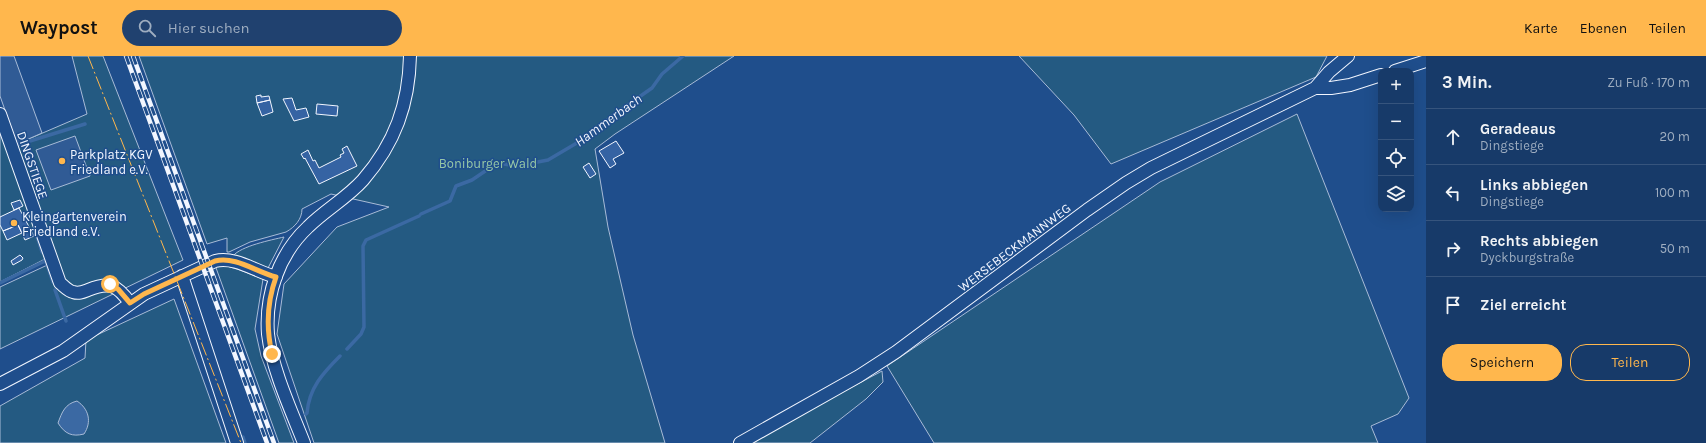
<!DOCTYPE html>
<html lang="de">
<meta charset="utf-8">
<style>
body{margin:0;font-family:Karla,sans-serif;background:#20416f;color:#f1f3f6}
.controls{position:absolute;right:12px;top:12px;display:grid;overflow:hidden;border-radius:8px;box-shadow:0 4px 16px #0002}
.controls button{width:36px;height:36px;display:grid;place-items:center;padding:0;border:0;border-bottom:1px solid #36547d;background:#173a69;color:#f1f3f6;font:20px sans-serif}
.stop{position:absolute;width:12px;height:12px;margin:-9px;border:3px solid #ffb74d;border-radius:50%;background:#fff}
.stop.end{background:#ffb74d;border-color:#fff;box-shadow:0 1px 4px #0008}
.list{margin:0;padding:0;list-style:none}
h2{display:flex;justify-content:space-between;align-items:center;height:52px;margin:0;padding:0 16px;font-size:17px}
h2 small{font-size:13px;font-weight:400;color:#9eadc0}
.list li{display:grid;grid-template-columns:26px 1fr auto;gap:12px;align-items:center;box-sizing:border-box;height:56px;padding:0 16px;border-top:1px solid #36547d}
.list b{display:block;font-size:15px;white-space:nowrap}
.list p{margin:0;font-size:13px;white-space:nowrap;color:#9eadc0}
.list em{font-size:13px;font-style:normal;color:#9eadc0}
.actions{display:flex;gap:8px;padding:12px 16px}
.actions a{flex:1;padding:9px 0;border:1px solid #ffb74d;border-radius:16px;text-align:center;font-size:14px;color:#ffb74d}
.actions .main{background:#ffb74d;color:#111}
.icon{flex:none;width:22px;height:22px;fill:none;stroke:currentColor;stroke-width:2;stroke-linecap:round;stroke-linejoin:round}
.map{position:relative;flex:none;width:1426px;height:387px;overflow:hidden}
header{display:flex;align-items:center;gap:24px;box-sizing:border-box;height:56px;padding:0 20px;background:#ffb74d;color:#111}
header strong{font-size:19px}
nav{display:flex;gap:22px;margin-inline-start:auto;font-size:14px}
.search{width:280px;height:36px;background:#20416f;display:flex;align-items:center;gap:10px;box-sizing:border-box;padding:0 14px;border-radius:22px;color:#9eadc0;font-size:15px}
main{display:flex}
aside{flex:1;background:#173a69}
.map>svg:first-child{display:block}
.green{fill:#245a82;stroke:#a8bbd7}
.parking{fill:#305b95;stroke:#a8bbd7}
.water{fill:#3b69a3;stroke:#a8bbd7}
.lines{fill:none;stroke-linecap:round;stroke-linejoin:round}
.stream{stroke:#3b69a3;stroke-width:3.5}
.building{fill:#3563a3;stroke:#f2f6ff}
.minor-casing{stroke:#f2f6ff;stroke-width:14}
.minor{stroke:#1f4e8c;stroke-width:12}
.rail-casing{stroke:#f2f6ff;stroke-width:4.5}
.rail{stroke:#1f4e8c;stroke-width:3;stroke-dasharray:9;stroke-linecap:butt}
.power{stroke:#ffb74d;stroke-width:1;stroke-dasharray:14 3 2 3;stroke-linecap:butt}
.route{stroke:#ffb74d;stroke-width:5}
.poi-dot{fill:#ffb74d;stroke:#1f4e8c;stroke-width:1.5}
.labels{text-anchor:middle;stroke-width:3;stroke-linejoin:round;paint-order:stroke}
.poi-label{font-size:13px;fill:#f2f6ff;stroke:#1f4e8c;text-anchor:start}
.park-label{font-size:13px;fill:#97c8a6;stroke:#1f4e8c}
.street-label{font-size:13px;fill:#f2f6ff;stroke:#1f4e8c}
.water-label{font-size:14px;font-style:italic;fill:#f2f6ff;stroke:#1f4e8c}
</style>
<header>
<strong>Waypost</strong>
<div class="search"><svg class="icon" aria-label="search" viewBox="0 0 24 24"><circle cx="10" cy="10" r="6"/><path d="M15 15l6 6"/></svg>Hier suchen</div>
<nav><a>Karte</a><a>Ebenen</a><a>Teilen</a></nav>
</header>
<main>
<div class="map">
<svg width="1426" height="387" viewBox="0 0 1426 387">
<rect width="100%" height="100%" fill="#1f4e8c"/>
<path class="green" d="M72,0h31l80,204 -183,89v-62l56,-26 -39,-117 70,-30z
M139,0h595l-119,78 -20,15 13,78 25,108 32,108h-351l-37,-109 7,-50 53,-57 52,-20 -58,-13 -29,15c0,10 -7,18 -16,23l-36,10 -21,10h-2v-14l-20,6z
M1019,0h308l-11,21 -205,87 -37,-49z
M1297,58l112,284 -11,16 -27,12 7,17h-444l-47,-77 273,-184z
M0,71l45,132 -45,23z
M284,181l-17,33 -34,-14c8,-10 38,-16 51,-19z
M220,208l20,6 23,9 -8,50 6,27 33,87h-15l-64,-178z
M174,243l52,144h-226v-37l85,-48 1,-18z
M882,315l1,11 -17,17 -56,44h-63z"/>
<path class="parking" d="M0,0h14l28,77 -25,11 -17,-48z
M75,80l15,40 -39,14 -15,-40z"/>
<path class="water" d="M77,345c12,8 15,21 7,33 -12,3 -19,0 -26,-11 4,-11 7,-19 19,-22z"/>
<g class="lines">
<path class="stream" d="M17,89l68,-21
M421,158l29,-13 6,-15 16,-6 25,-17 20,3 31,-6 39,-23 25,-21 40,-28 10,-14 21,-18
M37,180l5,16
M45,203l8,23
M0,227l45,-22
M55,234l11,31
M347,293l14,-15 3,-7 -1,-81 3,-6 53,-24
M306,358l1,-1c2,-25 16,-40 33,-57
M243,381l2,6"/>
</g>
<path class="building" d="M261,39v2l8,-1 1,4 -13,3 -1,-7z
M292,42l4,12 10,-2 3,9 -15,4 -11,-22z
M270,44l3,12 -11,4 -5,-13z
M317,48l21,2 -1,10 -21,-2z
M616,85l8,12 -11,6 3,5 -6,4 -11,-17z
M347,90l10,20 -38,18 -14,-26 -1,1 -3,-5 7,-4 5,11 2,-1 4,8 22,-11 -1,-2 4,-2 -2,-4z
M589,107l7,11 -6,4 -7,-11z
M20,144l3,6 -9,4 -3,-7z
M19,152l15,28 -9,4 -7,-15 -15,6 -3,-6v-8z
M18,169l4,8 -15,7 -4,-9z
M20,199l3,3 -1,2 -9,5 -2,-4z"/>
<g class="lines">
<defs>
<path id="minor" d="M1395,15l31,-10
M1315,32l14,-16 19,-16
M0,58l60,169c4,3 8,8 13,9 6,2 10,0 15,-2 22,-9 29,-5 42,13
M182,220l55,167
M0,328l63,-33 81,-57 71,-33c21,-5 41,11 61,16
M304,387c-13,-33 -32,-74 -36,-109 -3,-39 11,-80 40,-107 17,-17 39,-29 55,-47 32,-37 46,-76 47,-124
M740,387l119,-67 37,-24 191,-142 39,-27 25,-15 164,-80h16l19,-3 31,-10"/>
</defs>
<use href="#minor" class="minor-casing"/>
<use href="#minor" class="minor"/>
<defs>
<path id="rail" d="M126,0l141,387
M133,0l141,387"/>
</defs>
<use href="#rail" class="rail-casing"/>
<use href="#rail" class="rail"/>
<path class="power" d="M88,0l153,387"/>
</g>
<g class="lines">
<path class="route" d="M110,228l8,5 12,14 14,-9 71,-33c21,-5 41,11 61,16 -9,25 -10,51 -4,77"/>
</g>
<g class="poi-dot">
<circle cx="62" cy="105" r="4"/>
<circle cx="14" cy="167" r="4"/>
</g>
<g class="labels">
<g class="poi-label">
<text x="70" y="103">Parkplatz KGV<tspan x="70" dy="15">Friedland e.V.</tspan></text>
<text x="22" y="165">Kleingartenverein<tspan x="22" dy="15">Friedland e.V.</tspan></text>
</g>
<g class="park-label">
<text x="488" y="112">Boniburger Wald</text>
</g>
<g class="street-label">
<text transform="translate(33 109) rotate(71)" y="5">DINGSTIEGE</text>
<text transform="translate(1014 191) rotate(-37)" y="5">WERSEBECKMANNWEG</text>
</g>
<g class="water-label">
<text transform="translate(608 64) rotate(-36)" y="5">Hammerbach</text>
</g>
</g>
</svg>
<div class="controls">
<button>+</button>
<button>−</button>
<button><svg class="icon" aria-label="locate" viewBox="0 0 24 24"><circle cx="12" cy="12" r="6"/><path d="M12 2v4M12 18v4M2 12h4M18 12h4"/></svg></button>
<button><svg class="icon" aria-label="layers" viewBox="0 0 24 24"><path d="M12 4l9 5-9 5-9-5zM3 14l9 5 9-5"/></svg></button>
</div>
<div class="stop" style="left:110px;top:228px"></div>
<div class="stop end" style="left:272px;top:298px"></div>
</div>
<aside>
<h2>3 Min.<small>Zu Fuß · 170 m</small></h2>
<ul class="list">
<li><svg class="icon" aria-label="ahead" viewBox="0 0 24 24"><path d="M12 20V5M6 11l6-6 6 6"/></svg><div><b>Geradeaus</b><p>Dingstiege</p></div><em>20 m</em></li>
<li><svg class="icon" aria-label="left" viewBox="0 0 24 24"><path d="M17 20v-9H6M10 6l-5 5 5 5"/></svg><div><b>Links abbiegen</b><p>Dingstiege</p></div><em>100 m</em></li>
<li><svg class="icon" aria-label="right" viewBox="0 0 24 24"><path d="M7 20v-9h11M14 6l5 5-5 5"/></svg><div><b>Rechts abbiegen</b><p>Dyckburgstraße</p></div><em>50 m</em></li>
<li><svg class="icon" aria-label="arrive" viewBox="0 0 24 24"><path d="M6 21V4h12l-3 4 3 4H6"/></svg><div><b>Ziel erreicht</b></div></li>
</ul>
<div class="actions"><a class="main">Speichern</a><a>Teilen</a></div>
</aside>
</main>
